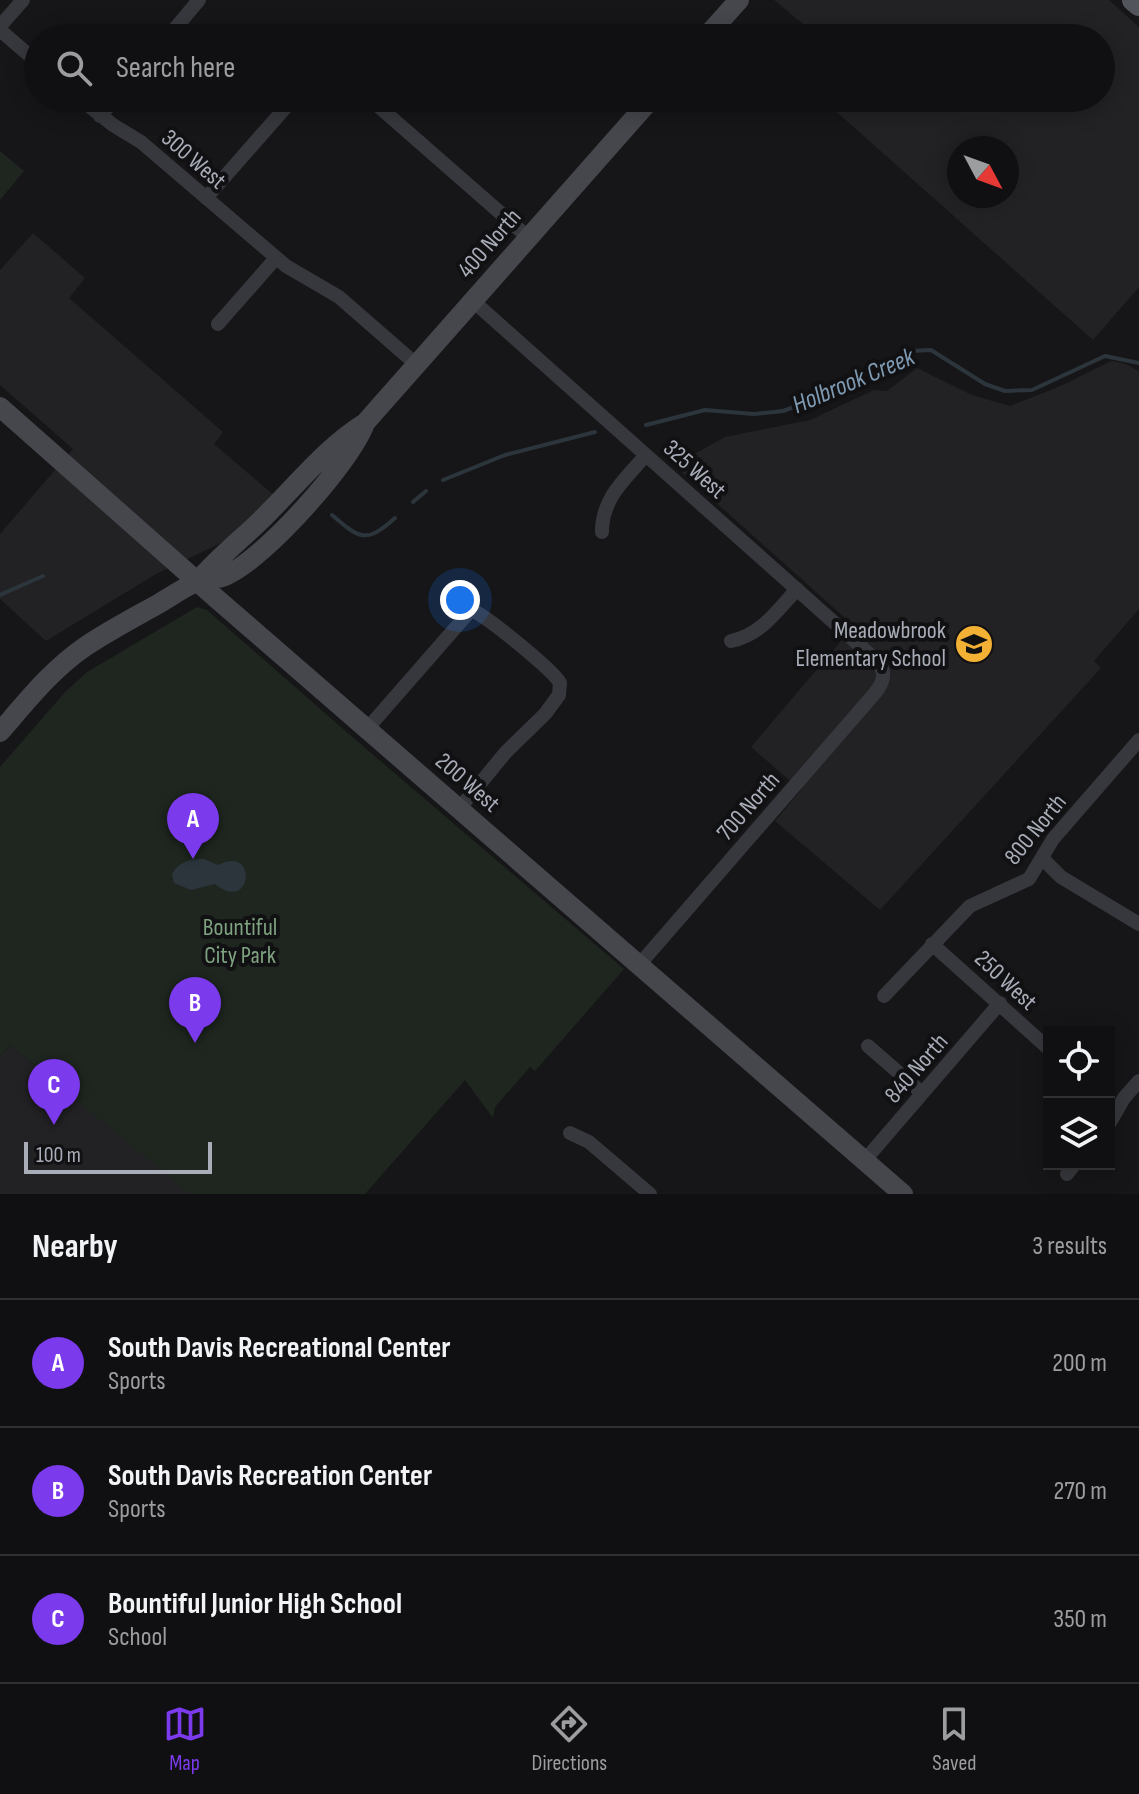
<!DOCTYPE html>
<style>
body{margin:0;font-family:"Sofia Sans Condensed",sans-serif;background:#19191b;color:#f1f3f6}
.controls{position:absolute;right:24px;bottom:24px;display:grid;overflow:hidden;border-radius:0px;box-shadow:0 4px 20px #0003}
.controls button{width:72px;height:72px;display:grid;place-items:center;padding:0;border:0;border-bottom:2px solid #303032;background:#101012;color:#f1f3f6;font:40px sans-serif}
.compass{position:absolute;left:947px;top:136px;width:72px;height:72px;border-radius:50%;background:#101012;box-shadow:0 4px 20px #0003;rotate:131deg}
.scale{position:absolute;left:24px;bottom:20px;width:188px;box-sizing:border-box;padding-left:8px;border:4px solid #a8adb8;border-top:0;font-size:22px;line-height:28px;white-space:nowrap;color:#a8adb8;-webkit-text-stroke:6px #111113;paint-order:stroke}
.you{position:absolute;left:460px;top:600px;width:28px;height:28px;margin:-20px;border:6px solid #fff;border-radius:50%;background:#1a73e8;box-shadow:0 0 0 12px #1a73e833}
.badge{display:grid;place-items:center;width:52px;height:52px;border-radius:50%;background:#7c3aed;color:#fff;font-size:26px;font-weight:700}
.pin{position:absolute;translate:-50% -66px;filter:drop-shadow(0 2px 4px #0008)}
.pin::after{content:'';position:absolute;top:42px;width:28px;height:24px;background:inherit;clip-path:polygon(0 0,100% 0,50% 100%)}
.list{margin:0;padding:0;list-style:none}
h2{display:flex;justify-content:space-between;align-items:center;height:104px;margin:0;padding:0 32px;font-size:34px}
h2 small{font-size:26px;font-weight:400;color:#9c9d9f}
.list li{display:grid;grid-template-columns:52px 1fr auto;gap:24px;align-items:center;box-sizing:border-box;height:128px;padding:0 32px;border-top:2px solid #303032}
.list b{display:block;font-size:30px;white-space:nowrap}
.list p{margin:0;font-size:26px;white-space:nowrap;color:#9c9d9f}
.list em{font-size:26px;font-style:normal;color:#9c9d9f}
.icon{flex:none;width:44px;height:44px;fill:none;stroke:currentColor;stroke-width:2;stroke-linecap:round;stroke-linejoin:round}
.map{position:relative;flex:none;width:1139px;height:1194px;overflow:hidden}
.search{position:absolute;background:#101012;box-shadow:0 4px 20px #0003;left:24px;right:24px;top:24px;height:88px;display:flex;align-items:center;gap:20px;box-sizing:border-box;padding:0 28px;border-radius:44px;color:#9c9d9f;font-size:30px}
.sheet{height:488px;background:#101012}
nav{display:flex;justify-content:space-around;align-items:center;box-sizing:border-box;height:112px;border-top:2px solid #303032;background:#101012;font-size:22px;color:#9c9d9f}
nav a{display:grid;justify-items:center;gap:4px}
nav .on{color:#7c3aed}
.map>svg:first-child{display:block}
.built{fill:#222225;fill-rule:evenodd}
.green{fill:#1e261f}
.water{fill:#2c353c}
.lines{fill:none;stroke-linecap:round;stroke-linejoin:round}
.stream{stroke:#2c353c;stroke-width:4}
.street{stroke:#37383d;stroke-width:14}
.secondary{stroke:#45474d;stroke-width:20}
.primary{stroke:#53555c;stroke-width:22}
.labels{text-anchor:middle;stroke-width:8;stroke-linejoin:round;paint-order:stroke}
.street-label{font-size:24px;fill:#a8adb8;stroke:#111113}
.poi-label{font-size:24px;fill:#a8adb8;stroke:#111113;text-anchor:end}
.park-label{font-size:24px;fill:#7fa381;stroke:#111113}
.water-label{font-size:26px;font-style:italic;fill:#7f9bb3;stroke:#111113}
</style>
<div class="map">
<svg width="1139" height="1194" viewBox="0 0 1139 1194">
<rect width="100%" height="100%" fill="#161618"/>
<path class="built" d="M774,0h335l30,27v260l-46,53 -272,-242h280v-60h-281zM1007,148v48h-48v-48z
M33,233l52,45 -16,20 154,134 -9,12 62,53 -51,44 -69,33 -110,67 -46,-42v-65l73,-85 -73,-64v-115z
M1111,361l15,3 13,7v238l-45,52 7,7 -221,242 -105,-89 26,-31 -50,-43 103,-121 -180,-161 51,-28 85,-17 64,-30 13,1 30,-23 55,27 38,11 53,-21z
M10,1045l181,149h-191v-137z"/>
<path class="green" d="M0,151l24,20 -24,29z
M197,607l10,3 150,131 267,228 -89,102 -5,-4 -35,40 -2,11 -28,-38 -100,114h-175l-180,-149 -10,12v-290l65,-75 22,-20z"/>
<path class="water" d="M204,859l14,6c41,-21 34,50 -3,19l-24,6 -17,-7 -2,-9c8,-13 18,-15 32,-15z"/>
<g class="lines">
<path class="stream" d="M646,425l59,-15 49,4 29,-3 33,-12 95,-48 20,-1 54,34 20,7 27,-1 73,-34 34,7
M443,480l62,-25 90,-23
M413,502l13,-11
M332,515c28,24 34,29 63,3
M0,595l43,-19"/>
<path class="street" d="M0,26l23,-26
M0,30l38,33
M167,38l32,-38
M79,98l34,27 28,17 145,124 53,31 78,68
M369,98l160,140
M100,116l16,-18
M206,198l88,-100
M473,301l403,359c11,11 8,22 -1,33l-236,272
M218,324l58,-66
M602,532c0,-34 23,-53 44,-77
M731,641c30,-6 46,-30 66,-52
M367,729l104,-119c11,2 83,61 89,73l-1,12 -14,19 -39,38 -47,57
M1043,859l18,18 78,47
M932,944l117,105
M884,996l86,-90 59,-27 24,-40 86,-99
M868,1046l54,47
M1109,1124l15,-26 15,-17
M570,1133l19,9 61,52
M865,1160l135,-157
M1067,1174l8,-10"/>
<path class="secondary" d="M705,38l34,-38
M0,407l217,192 686,595
M198,581c22,-26 48,-45 71,-69 32,-32 58,-65 96,-89l287,-325
M0,732c27,-31 52,-63 86,-86 24,-16 49,-29 74,-43 12,-7 24,-16 37,-21 10,-4 21,-2 30,-7 38,-17 124,-113 138,-152"/>
<path class="primary" d="M1133,0l6,5"/>
</g>
<defs>
<symbol id="school-disc" viewBox="-11 -11 22 22"><circle r="9.5" fill="#f2b134" stroke="#111113"/><path d="M0-5L7-2L0 1L-7-2ZM-4 1L0 2.5L4 1V4Q0 6-4 4Z" fill="#111"/></symbol>
</defs>
<g fill-rule="evenodd">
<use href="#school-disc" x="952" y="622" width="44" height="44"/>
</g>
<g class="labels">
<g class="street-label">
<text transform="translate(194 159) rotate(41)" y="8">300 West</text>
<text transform="translate(489 243) rotate(-49)" y="8">400 North</text>
<text transform="translate(695 469) rotate(42)" y="8">325 West</text>
<text transform="translate(468 782) rotate(41)" y="8">200 West</text>
<text transform="translate(748 806) rotate(-49)" y="8">700 North</text>
<text transform="translate(1035 829) rotate(-51)" y="8">800 North</text>
<text transform="translate(1006 980) rotate(43)" y="8">250 West</text>
<text transform="translate(916 1068) rotate(-49)" y="8">840 North</text>
</g>
<g class="poi-label">
<text x="946" y="638">Meadowbrook<tspan x="946" dy="28">Elementary School</tspan></text>
</g>
<g class="park-label">
<text x="240" y="935">Bountiful<tspan x="240" dy="28">City Park</tspan></text>
</g>
<g class="water-label">
<text transform="translate(853 380) rotate(-23)" y="9">Holbrook Creek</text>
</g>
</g>
</svg>
<div class="controls">
<button><svg class="icon" aria-label="locate" viewBox="0 0 24 24"><circle cx="12" cy="12" r="6"/><path d="M12 2v4M12 18v4M2 12h4M18 12h4"/></svg></button>
<button><svg class="icon" aria-label="layers" viewBox="0 0 24 24"><path d="M12 4l9 5-9 5-9-5zM3 14l9 5 9-5"/></svg></button>
</div>
<svg class="compass" viewBox="-18 -18 36 36"><path d="M0-13l5 13h-10z" fill="#e53935"/><path d="M0 13l5-13h-10z" fill="#9c9d9f"/></svg>
<div class="scale">100 m</div>
<div class="you"></div>
<div class="pin badge" style="left:193px;top:859px">A</div>
<div class="pin badge" style="left:195px;top:1043px">B</div>
<div class="pin badge" style="left:54px;top:1125px">C</div>
<div class="search"><svg class="icon" aria-label="search" viewBox="0 0 24 24"><circle cx="10" cy="10" r="6"/><path d="M15 15l6 6"/></svg>Search here</div>
</div>
<section class="sheet">
<h2>Nearby<small>3 results</small></h2>
<ul class="list">
<li><span class="badge">A</span><div><b>South Davis Recreational Center</b><p>Sports</p></div><em>200 m</em></li>
<li><span class="badge">B</span><div><b>South Davis Recreation Center</b><p>Sports</p></div><em>270 m</em></li>
<li><span class="badge">C</span><div><b>Bountiful Junior High School</b><p>School</p></div><em>350 m</em></li>
</ul>
</section>
<nav>
<a class="on"><svg class="icon" aria-label="map" viewBox="0 0 24 24"><path d="M3 6l6-2 6 2 6-2v14l-6 2-6-2-6 2zM9 4v14M15 6v14"/></svg>Map</a>
<a><svg class="icon" aria-label="directions" viewBox="0 0 24 24"><path d="M12 3l9 9-9 9-9-9zM9 14v-3h6M13 9l2 2-2 2"/></svg>Directions</a>
<a><svg class="icon" aria-label="saved" viewBox="0 0 24 24"><path d="M7 4h10v16l-5-4-5 4z"/></svg>Saved</a>
</nav>
